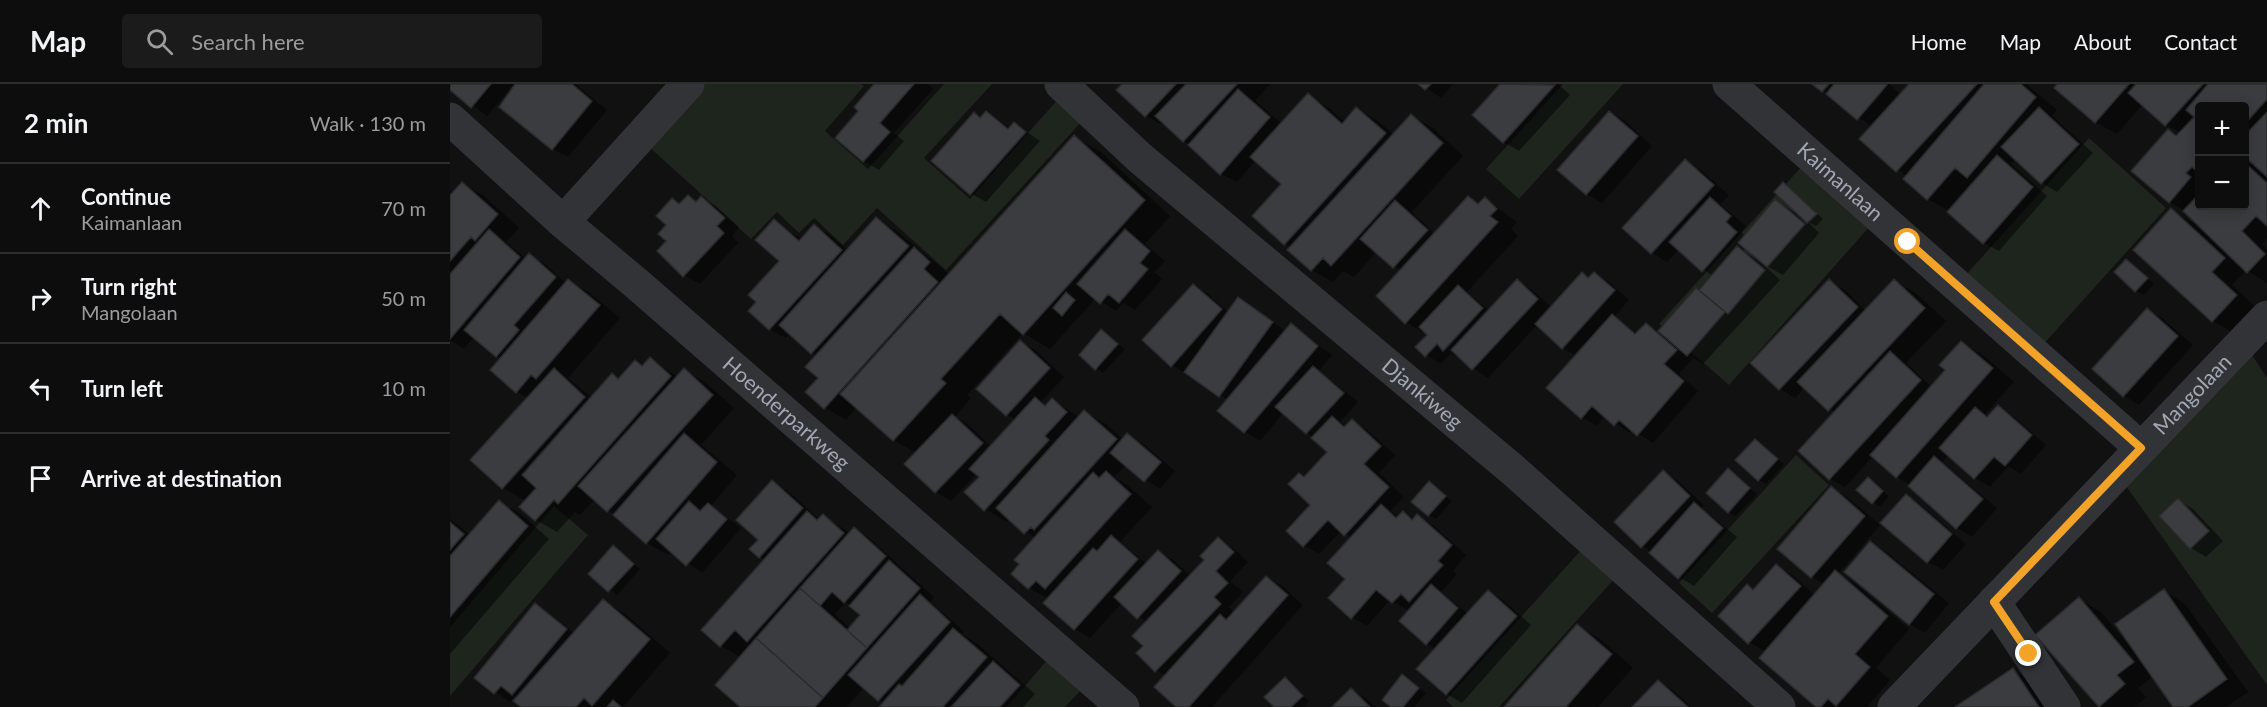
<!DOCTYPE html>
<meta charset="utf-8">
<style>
body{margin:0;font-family:Lato,sans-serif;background:#1b1b1c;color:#f1f3f6}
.controls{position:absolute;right:18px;top:18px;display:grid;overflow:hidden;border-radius:6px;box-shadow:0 3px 15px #0003}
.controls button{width:54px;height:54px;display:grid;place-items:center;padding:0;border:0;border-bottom:2px solid #2d2d2e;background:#0d0d0e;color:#f1f3f6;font:30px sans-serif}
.stop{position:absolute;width:18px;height:18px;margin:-14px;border:4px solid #f3a327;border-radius:50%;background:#fff}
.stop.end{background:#f3a327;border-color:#fff;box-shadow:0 2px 6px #0008}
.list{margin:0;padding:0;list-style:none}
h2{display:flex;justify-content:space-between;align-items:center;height:78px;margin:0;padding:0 24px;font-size:26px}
h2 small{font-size:20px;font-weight:400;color:#9a9c9e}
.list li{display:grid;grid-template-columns:39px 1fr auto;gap:18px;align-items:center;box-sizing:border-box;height:90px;padding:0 24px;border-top:2px solid #2d2d2e}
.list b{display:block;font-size:22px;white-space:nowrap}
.list p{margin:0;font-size:20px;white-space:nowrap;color:#9a9c9e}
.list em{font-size:20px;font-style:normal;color:#9a9c9e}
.icon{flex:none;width:33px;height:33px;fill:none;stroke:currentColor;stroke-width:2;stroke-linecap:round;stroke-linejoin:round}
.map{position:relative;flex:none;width:1817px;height:623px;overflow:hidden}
header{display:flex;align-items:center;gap:36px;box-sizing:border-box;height:84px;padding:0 30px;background:#0d0d0e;border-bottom:2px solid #2d2d2e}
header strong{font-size:28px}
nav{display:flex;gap:33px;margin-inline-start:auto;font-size:21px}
.search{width:420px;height:54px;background:#1b1b1c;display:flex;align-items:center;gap:15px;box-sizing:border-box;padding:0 21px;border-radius:6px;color:#9a9c9e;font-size:22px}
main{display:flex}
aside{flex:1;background:#0d0d0e}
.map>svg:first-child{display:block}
.green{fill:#1d251d}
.shadow{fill:#0007;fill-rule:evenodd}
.building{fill:#3b3c3f;stroke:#2b2b2e;stroke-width:1.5}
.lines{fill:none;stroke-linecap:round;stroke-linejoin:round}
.minor{stroke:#323337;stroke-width:33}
.route{stroke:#f3a327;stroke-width:8}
.labels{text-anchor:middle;stroke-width:4.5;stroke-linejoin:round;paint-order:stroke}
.street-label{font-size:21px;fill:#a2a8b3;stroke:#0c0c0d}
</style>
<header>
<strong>Map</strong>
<div class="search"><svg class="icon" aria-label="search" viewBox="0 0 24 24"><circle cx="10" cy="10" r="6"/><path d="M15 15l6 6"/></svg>Search here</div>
<nav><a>Home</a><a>Map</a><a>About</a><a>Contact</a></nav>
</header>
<main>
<aside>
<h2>2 min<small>Walk · 130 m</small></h2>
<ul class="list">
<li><svg class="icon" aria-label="ahead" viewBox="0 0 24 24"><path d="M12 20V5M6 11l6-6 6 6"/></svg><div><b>Continue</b><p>Kaimanlaan</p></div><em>70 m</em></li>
<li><svg class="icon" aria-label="right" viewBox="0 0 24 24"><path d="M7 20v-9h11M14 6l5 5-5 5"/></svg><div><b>Turn right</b><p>Mangolaan</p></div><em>50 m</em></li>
<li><svg class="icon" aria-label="left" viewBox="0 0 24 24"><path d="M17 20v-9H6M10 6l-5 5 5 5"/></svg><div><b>Turn left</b></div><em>10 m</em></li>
<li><svg class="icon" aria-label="arrive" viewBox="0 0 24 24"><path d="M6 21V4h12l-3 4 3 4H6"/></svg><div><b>Arrive at destination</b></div></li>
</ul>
</aside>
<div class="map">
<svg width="1817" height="623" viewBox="0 0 1817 623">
<rect width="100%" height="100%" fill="#111112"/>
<path class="green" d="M255,0h156l3,2 -39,45 43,38 76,-85h48l-68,74 46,41 89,-101 25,21 -138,151 -69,-62 -34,37 -29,-27 -15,15 -22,-21 -26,27 -103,-93z
M1113,0h60l-104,115 -33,-30z
M1639,54l77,70 -125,139 -77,-70z
M1354,80l67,61 -142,160 -70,-61z
M1802,271l15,23v307l-141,-199z
M1346,371l33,30 -117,128 -33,-30z
M104,422l34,29 -138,161v-69z
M1133,464l32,30 -116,129h-46l-7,-7z
M598,575l34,30 -17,18h-58z"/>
<path class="shadow" d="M0,0h64l-27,32 -37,-27z
M68,0h57l32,26 -39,47 -15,-8z
M425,0h53l5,5 -39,44 10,8 -25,29 -15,-9 -27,-23 23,-27z
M674,0h146l-15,17 27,23 26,-29 21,13 16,14 12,-13 21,12 16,14 17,-19 22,12 30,28 -51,56 23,22 33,-36 12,6 5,-5 32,23 -6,7 7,7 -51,56 23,19 27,-30 15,9 20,18 30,-34 8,4 4,-5 15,9 20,18 -15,17 24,17 8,-9 13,7 52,-57 -32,-26 -12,13 -15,-9 -27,-25 61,-67 15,9 28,25 -9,9 26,22 -5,6 4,4 31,-35 20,12 -12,-29 39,35 -7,7 -8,-4 11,11 -36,42 -20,-11 17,16 -77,84 -10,-6 -14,16 19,17 -45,52 -20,-13 -3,3 -25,-17 -8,10 -15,-9 -5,-61 -14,-8 -26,-23 -49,53 -37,-25 -10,11 -15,-9 3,-19 -23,-14 -5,-51 -24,-20 -23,26 -11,-6 -10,11 -21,-12 -21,-22 -37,-32 29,-32 -27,-24 -19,22 -16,-8 -57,-52 -3,2 -15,-8zM1296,164l11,9 -1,2 -13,-8z
M971,0h32l-12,14z
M1052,0h56l12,11 -51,56 -16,-9 -29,-27z
M1364,0h75l12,11 10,-11h115l31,26 -5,6 41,37 -36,39 -15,-9 -26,-25 -5,6 36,32 -48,55 -15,-8 -35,-32 -21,-12 -23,-20 2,-2 -46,-38 11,-12z
M1609,0h208v155l-5,5 5,5v34l-21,-13 -14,15 25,23 -23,25 -21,-12 -42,-111 28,16 -14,-15 -16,-9 -1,-71 10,6 3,-4 -15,-8 -23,-21 -26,30 -22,-12zM1750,22h44v100h-44zM1798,73l10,11 -13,-7z
M537,28l23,16 5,-4 25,17 -54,61 -16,-9 4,-79 8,4z
M1160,29l15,8 27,25 -50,57 -15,-9 -28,-24z
M624,53l27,15 69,64 -25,28 20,17 -11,11 8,7 -27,31 -12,-7 -7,8 -20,-13 -46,51 -27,-16 -56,62 4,3 -16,19 13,7 23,23 25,-27 -9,-5 13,-73 15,8 29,27 -23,25 6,4 6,-6 26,17 6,-5 21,12 18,16 3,-5 16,9 32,27 -15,18 -34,-24 -12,12 13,8 25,22 -32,35 27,22 11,-12 15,8 18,16 16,-16 11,-21 15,9 15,14 -18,19 13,11 -14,15 6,6 32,-36 15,9 21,19 -91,102h-33l-13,-31 -10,-6 -11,-24 1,-24 -24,-19 -32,35 -15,-9 -26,-30 -20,-11 -16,-14 22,-36 -25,-19 -3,3 -22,-13 -4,-32 -4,-4 -26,28 -15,-9 -20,-39 -22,-13 -37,-33 -11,13 -22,-13 -7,-51 -27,-23 -4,5 -16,-9 -20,-18 31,-50 -7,-40 28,19 12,-14 16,9 18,16 29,-32 21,13 52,43z
M12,100l22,12 35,32 -13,14 20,17 3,-4 16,9 21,19 3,-2 21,12 30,25 -52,60 24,20 20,-23 8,4 16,-18 8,5 6,-7 28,18 6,-7 21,12 29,26 -33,37 36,30 -26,31 30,22 -39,45 -30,-22 -4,4 -21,-12 -52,-44 -15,16 -5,-3 -18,20 -21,-12 -10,-19 -23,-13 25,-90 -11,-6 -16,-33 -27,-22 -10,12 -14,-9v-150l4,3z
M238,113l10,6 4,-5 15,9 22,20 -7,9 6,7 -38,41 -16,-9 -16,-34 5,-41 8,5z
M1676,177l28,23 -10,11 -8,-4z
M1379,197l16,9 21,21 28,-30 22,12 30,28 -40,42 26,24 15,-17 14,-28 22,13 31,27 -29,32 5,3 8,-10 15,9 33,29 -25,29 -13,-8 -18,21 -15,-9 -26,-23 -7,7 55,46 -25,29 -15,-9 -47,-43 -13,-8 -24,-21 -28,31 -16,-9 6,-65 -30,-26 -10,11 -15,-9 -28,-26z
M743,201l15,9 21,19 9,-14 48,32 5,-6 41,30 -13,16 39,31 -18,20 7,4 5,-5 15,9 28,25 -16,18 25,24 -14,14 9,6 4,-4 11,6 4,-3 15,9 33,30 -13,16 4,3 -16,18 27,22 20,-23 15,9 28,25 -69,78 -15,-9 -11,-45 -9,-5 -18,-33 -19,-11 -23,26 -15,-9 -5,-38 5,-41 -11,-7 -22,23 -16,-9 9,-41 -7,-26 24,-26 -45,-40 -24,29 -15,-9 -17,-32 -56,-35z
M1698,226l15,9 30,26 -54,60 -15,-9z
M652,247l23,18 -22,24 -7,-5z
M1305,356l29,24 -18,20 -7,-4z
M1278,386l29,24 -21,22 -7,-4z
M1213,388l15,9 26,24 -2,3 35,29 -43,49 -15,-9 -63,-55z
M1418,395l21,17 -9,11 -7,-5z
M322,398l16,9 32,29 3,-4 27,17 4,-4 15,9 65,59 -4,5 34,29 -2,3 13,8 60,52 -12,13h-140l2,-3 -21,-17 -17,20h-104l-2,-50 -20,-11 45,-86 -6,-3v-17zM396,518l16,13 -11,14 -16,-15z
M980,399l22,18 -16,18 -7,-4z
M1381,404l15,8 34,29 -42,49 18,10 53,45 -33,39 14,12 -23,27h-49l-52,-55 -17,-10 -2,-56 8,4 22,-24 15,9 23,20 9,-11 -12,-7z
M1456,412l15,9 45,39 -23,26 -15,-8z
M1728,416l15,9 30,32 -17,16 -15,-9z
M49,418l22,12 28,25 -99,115v-135l20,16z
M1420,459l15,8 64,52 -24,30 -15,-9z
M164,463l26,22 -23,26 -27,-22z
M1714,507l21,13 63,88 -22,15h-51l-22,-31 -15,12 8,9 -11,10h-36l-62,-72 42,-36 22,13 27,32z
M153,517l21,12 46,40 -47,54h-100l-4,-10 -3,-2 -6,7 -34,-24 60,-73 38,28z
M1127,542l22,12 34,30 -35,39h-92z
M1563,586l22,13 16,24h-94z
M953,592l23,17 -12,14h-20z
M835,595l24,22 -6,6h-27z
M1208,597l15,9 18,17h-57z
M902,606l15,9 8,8h-41z"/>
<path class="building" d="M0,0h41l-20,24 -21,-18z
M65,0h57l20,17 -40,49 -53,-43z
M424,0h40l-34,39 10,9 -27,30 -28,-24 23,-27 -4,-4z
M672,0h54l-31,33 -29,-27z
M736,0h51l-54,58 -28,-26z
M968,0h13l-6,6z
M1050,0l55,1 -52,58 -31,-28z
M1362,0h17l-7,8z
M1384,0h51l2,1 -30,35 -31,-26z
M1459,0h68l-81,88 -37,-33z
M1534,0h37l15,13 -69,81 -12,-10 -28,32 -24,-21z
M1607,0h72l-34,39 -41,-35z
M1686,0h67l-38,42 -37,-33z
M1758,0h59v15l-23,26v-19h-44v68l-8,-7 -6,6 5,4 -22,26 -38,-32 37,-42 8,7 18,-19 -8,-7z
M788,5l32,28 -50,58 -32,-30z
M858,9l34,31 14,-17 30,26 -102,112 -32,-29 29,-32 -31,-27z
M1589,23l40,37 -38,40 -40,-37z
M536,27l22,18 6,-7 12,10 -56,63 -39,-34 43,-49 6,6z
M1159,27l29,25 -52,59 -29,-25z
M1817,28v65l-23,-21v-20z
M961,30l32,29 -112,123 -8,-8 -12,13 -24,-21z
M624,51l71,65 -122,135 -23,-21 -59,65 5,4 -53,58 -53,-47z
M1547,71l36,32 -50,57 -36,-32z
M1235,75l29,26 -63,69 -29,-26z
M1794,78l23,21v43l-11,-10 -14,15 23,23 -18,19 -64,-62 17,-18v13h44z
M12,98l36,32 -23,27 -4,-4 -21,24v-66z
M1333,98l34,32 -10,9 -33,-31z
M238,111l8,7 5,-6 24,22 -8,8 7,7 -41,44 -26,-26 9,-10 -8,-7 8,-9 -10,-9 16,-18 7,6z
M1018,112l10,8 7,-7 12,12 -7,7 8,6 -93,102 -29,-28z
M1260,113l21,19 -5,6 11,10 -35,40 -33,-30z
M1325,115l30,25 -38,43 -29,-24z
M945,116l33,30 -35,38 -33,-29z
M1721,124l54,50 -13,14 25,23 -25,27 -79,-72z
M426,133l33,29 -98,108 -32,-29z
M324,135l25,22 15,-17 28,26 -73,80 -21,-19 8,-9 -8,-7 31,-34 -24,-21z
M39,145l31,28 -70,82v-65z
M675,145l25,22 -10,12 8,6 -29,34 -11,-9 -8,10 -23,-20z
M1287,162l28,24 -37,44 -29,-24z
M464,163l16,15 -6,7 14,13 -114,127 -19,-17 13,-14 -13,-11z
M79,169l27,24 -42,48 5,5 -23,27 -32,-27z
M1676,175l22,19 -13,14 -21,-20z
M1132,188l6,6 6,-6 21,18 -53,59 -27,-25z
M118,195l32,26 -64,74 -5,-4 -15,18 -26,-23z
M1067,195l21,20 -66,71 -21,-20z
M1379,195l29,28 -79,83 -29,-27z
M1444,195l31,29 -97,103 -31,-29z
M743,200l29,25 -51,58 -29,-27z
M1008,201l25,23 -40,43 -6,-7 -12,13 -10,-10 12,-12 -8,-8z
M1246,204l29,24 -38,44 -29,-25z
M616,208l9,8 -13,16 -9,-8z
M788,213l35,25 -54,75 -35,-25z
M1697,224l31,28 -55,61 -31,-28z
M1162,230l23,20 11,-11 31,27 -13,14 20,17 -47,55 -18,-16 -5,6 -22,-20 -11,13 -35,-31z
M841,239l27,23 -74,87 -27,-22z
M651,245l17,15 -23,26 -16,-15z
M570,256l30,28 -44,48 -30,-27z
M1511,257l32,27 -97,110 -26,-23 75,-85 -6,-5z
M1440,267l31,29 -92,100 -31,-29z
M200,273l21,19 -113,128 -4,-4 -19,21 -16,-14 17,-19 -14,-13 90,-102 6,6 17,-19 7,6z
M863,282l31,27 -38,41 -31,-27z
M104,284l31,29 -83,92 -32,-29z
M234,284l29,27 -106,117 -29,-26z
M585,313l10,9 7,-8 15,14 -22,24 4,4 -65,71 -20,-19 15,-15 -10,-8z
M1548,321l34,30 -27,31 -11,-9 -20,22 -35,-31 36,-41 12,10z
M634,326l33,29 -83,91 -3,-3 -7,7 -28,-26z
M502,330l31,29 -48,50 -31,-29z
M882,332l12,11 8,-8 29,27 -17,18 25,23 -45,49 -16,-16 -25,27 -17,-16 24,-26 -22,-21 11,-11 5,4 23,-25 -16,-14z
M234,349l33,29 -71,82 -33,-29z
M677,349l34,29 -17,20 -34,-29z
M1305,355l23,20 -20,22 -23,-21z
M1484,372l49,43 -27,30 -48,-43z
M1278,384l22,20 -22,25 -22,-20z
M1213,386l27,26 -49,52 -27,-26z
M656,387l25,23 -86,95 -9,-8 -8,8 -17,-15 8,-10 -5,-4 79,-88 6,6z
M1418,393l15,14 -11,13 -16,-14z
M322,396l31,28 -44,50 -10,-9 9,-9 -22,-20z
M979,397l17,15 -18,20 -17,-14z
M1381,402l34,30 -54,62 -34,-29z
M1456,410l46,40 -25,29 -47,-40z
M1728,414l31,33 -19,18 -31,-33z
M49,416l29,26 -78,91v-61z
M239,417l11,10 8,-8 19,16 -41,47 -30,-27z
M1244,418l29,26 -45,51 -29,-26z
M931,420l15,14 7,-7 9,9 5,-6 35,31 -14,16 5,4 -34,37 -8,-8 -9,9 -16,-13 -25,29 -23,-21 17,-19 -18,-16z
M357,427l10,9 6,-6 21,19 -97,109 -12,-12 -15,17 -19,-17z
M0,438l14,12 -14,16z
M404,443l32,29 -42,47 -12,-11 -12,14 -20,-18z
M661,451l27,24 -64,71 -31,-27 50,-55 4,3z
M768,453l16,15 -18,19 12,12 -14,14 7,7 -66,68 -19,-19 7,-7 -11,-10 72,-76 -4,-4z
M1420,457l64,53 -25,31 -65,-53z
M163,461l21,19 -26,28 -20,-18z
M708,466l23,21 -44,48 -23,-22z
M439,476l31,28 -53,60 -20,-18 13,-15 -11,-9z
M1326,480l25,22 -53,58 -30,-28 29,-32 6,6z
M1385,486l53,46 -33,38 15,13 -34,39 -8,-7 -7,8h-5l-57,-49z
M816,492l22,19 -99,112h-13l-22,-20 66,-73 6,6z
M981,500l27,24 -32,37 -27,-24z
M350,504l67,60 -44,50 -67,-60z
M1714,505l63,90 -39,28h-15l-58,-83z
M1038,506l29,26 -71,79 -30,-26z
M470,510l30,28 -72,79 -30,-26z
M1629,513l55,65 -17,13 8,9 -26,23 -64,-72z
M153,515l47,40 -58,67 -8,-8 -8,9h-55l-8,-6z
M85,519l32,26 -55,66 -11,-9 -7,8 -20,-16z
M1127,540l35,30 -46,53h-62z
M503,544l34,29 -44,50h-64l20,-23 3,2z
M306,554l67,60 -8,9h-75l-25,-22z
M543,577l27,24 -20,22h-49z
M1563,584l26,39h-84z
M952,590l17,14 -16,19h-12l-9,-7z
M835,593l18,19 -12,11h-17l-10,-10z
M1208,596l30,27h-56z
M901,604l19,19h-38z
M163,616l8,7h-14z"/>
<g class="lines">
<g class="minor">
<path id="s1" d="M611,0l79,74 373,312 266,237"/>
<path id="s2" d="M1279,0l412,364"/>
<path id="s3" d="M0,35l113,103 74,62 486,423"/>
<path d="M113,138l125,-138"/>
<path d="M1544,518l70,105"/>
<path id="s4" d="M1444,623l373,-390"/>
</g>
</g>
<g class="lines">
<path class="route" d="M1458,158l233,206 -147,154 35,52"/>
</g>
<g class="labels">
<g class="street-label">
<text dy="7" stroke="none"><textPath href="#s2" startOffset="148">Kaimanlaan</textPath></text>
<text dy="7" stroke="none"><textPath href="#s1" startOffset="476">Djankiweg</textPath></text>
<text dy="7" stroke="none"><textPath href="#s4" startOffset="432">Mangolaan</textPath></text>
<text dy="7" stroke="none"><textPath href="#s3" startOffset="447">Hoenderparkweg</textPath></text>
</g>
</g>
</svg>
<div class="controls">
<button>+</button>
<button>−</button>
</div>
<div class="stop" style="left:1458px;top:158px"></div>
<div class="stop end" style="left:1579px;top:570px"></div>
</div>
</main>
